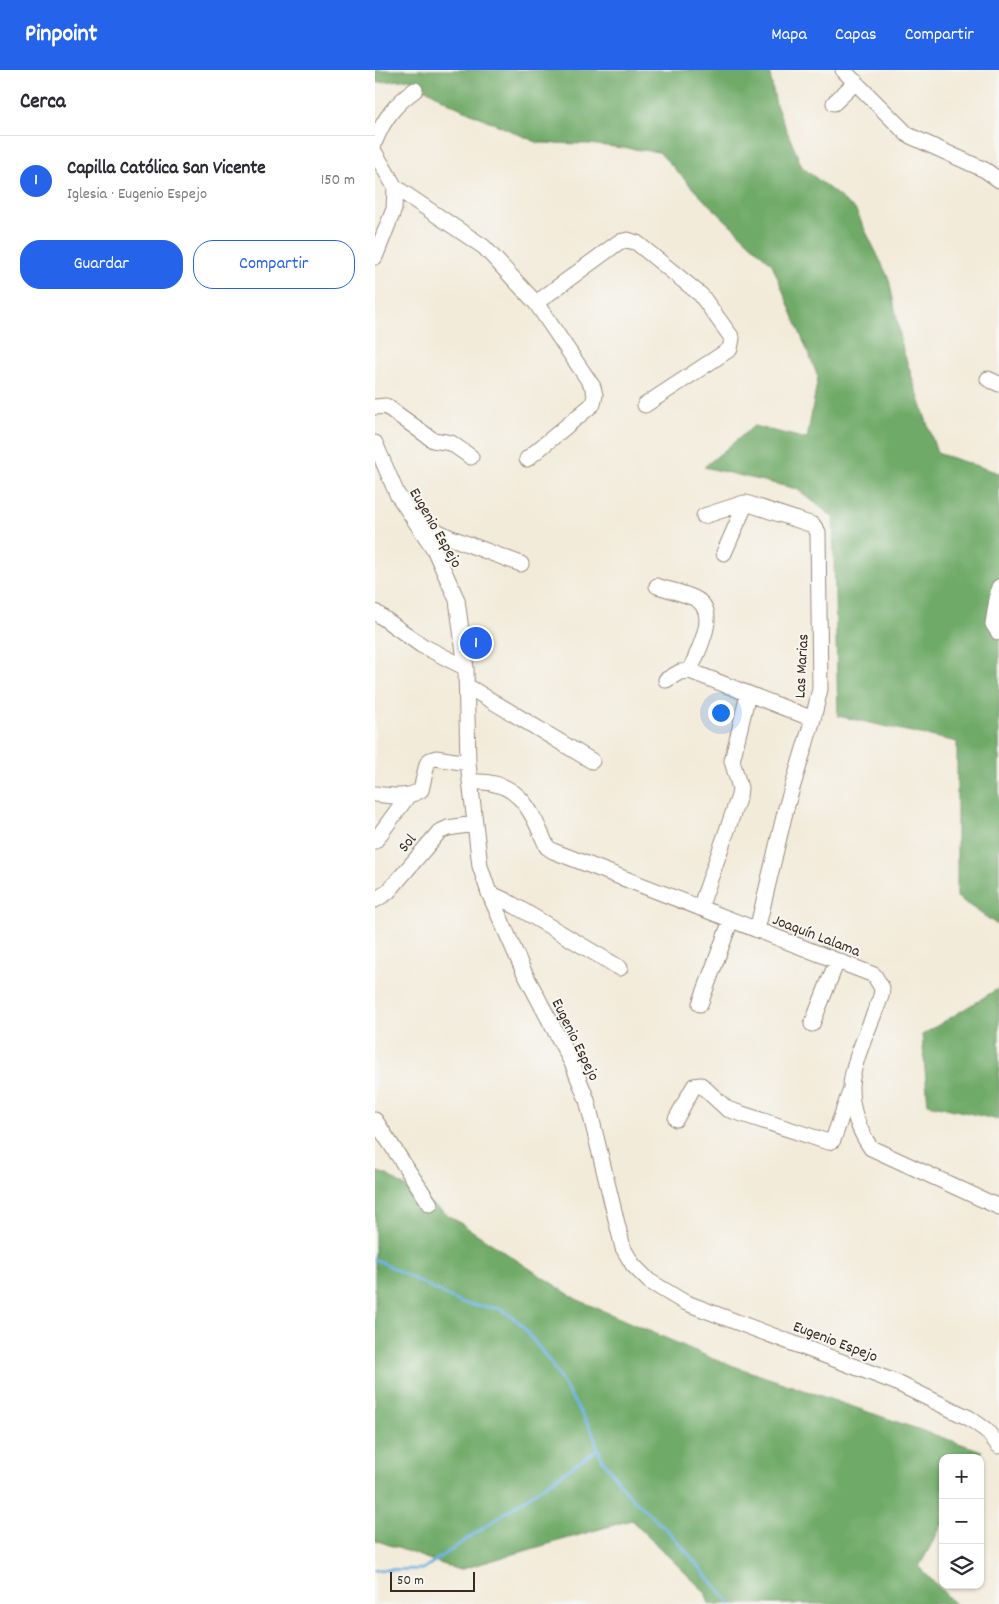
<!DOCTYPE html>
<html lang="es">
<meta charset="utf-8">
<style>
body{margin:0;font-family:Dekko,sans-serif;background:#f7f7f7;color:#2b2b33}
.controls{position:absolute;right:15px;bottom:15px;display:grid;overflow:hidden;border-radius:10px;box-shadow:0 1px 4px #0004}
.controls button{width:45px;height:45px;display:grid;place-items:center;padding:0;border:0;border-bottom:1px solid #e1e1e2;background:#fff;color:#2b2b33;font:25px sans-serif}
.scale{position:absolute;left:15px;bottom:12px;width:85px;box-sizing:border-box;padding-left:5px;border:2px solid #3b2a1e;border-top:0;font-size:14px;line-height:18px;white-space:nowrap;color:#3b2a1e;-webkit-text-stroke:4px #f6f6f2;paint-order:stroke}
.you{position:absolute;left:345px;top:642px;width:18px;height:18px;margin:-12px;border:4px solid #fff;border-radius:50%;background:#1a73e8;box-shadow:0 0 0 8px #1a73e833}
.badge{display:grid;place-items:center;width:32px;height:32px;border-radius:50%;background:#2563eb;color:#fff;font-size:16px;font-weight:700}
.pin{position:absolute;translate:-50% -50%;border:2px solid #fff;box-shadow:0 1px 5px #0006}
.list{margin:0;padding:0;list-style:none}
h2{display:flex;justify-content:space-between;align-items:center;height:65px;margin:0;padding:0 20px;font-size:21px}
h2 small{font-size:16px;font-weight:400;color:#7c7c81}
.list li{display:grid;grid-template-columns:32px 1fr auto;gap:15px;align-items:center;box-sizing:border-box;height:90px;padding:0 20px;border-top:1px solid #e1e1e2}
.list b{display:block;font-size:19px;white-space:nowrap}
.list p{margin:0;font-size:16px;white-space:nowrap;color:#7c7c81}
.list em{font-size:16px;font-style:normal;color:#7c7c81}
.actions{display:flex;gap:10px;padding:15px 20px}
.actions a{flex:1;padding:11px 0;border:1px solid #2563eb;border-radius:20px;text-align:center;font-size:18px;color:#2563eb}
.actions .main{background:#2563eb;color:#fff}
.icon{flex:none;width:28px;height:28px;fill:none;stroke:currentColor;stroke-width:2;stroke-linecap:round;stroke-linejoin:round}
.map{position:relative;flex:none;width:624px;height:1534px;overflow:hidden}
header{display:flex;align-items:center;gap:30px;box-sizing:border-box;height:70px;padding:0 25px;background:#2563eb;color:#fff}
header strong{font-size:24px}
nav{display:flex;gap:28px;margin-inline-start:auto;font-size:18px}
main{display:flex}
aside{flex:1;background:#fff}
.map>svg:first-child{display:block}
.forest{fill:#6faa68;stroke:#556a43}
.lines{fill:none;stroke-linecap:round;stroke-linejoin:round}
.stream{stroke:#6fb3e4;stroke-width:3}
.minor-casing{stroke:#978a7c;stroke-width:17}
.minor{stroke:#fff;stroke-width:15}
.labels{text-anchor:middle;stroke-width:4;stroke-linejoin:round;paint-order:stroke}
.street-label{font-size:16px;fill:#3b2a1e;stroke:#f6f6f2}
</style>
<header>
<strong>Pinpoint</strong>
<nav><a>Mapa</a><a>Capas</a><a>Compartir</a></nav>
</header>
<main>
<aside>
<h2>Cerca<small></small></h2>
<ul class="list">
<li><span class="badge">1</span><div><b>Capilla Católica San Vicente</b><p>Iglesia · Eugenio Espejo</p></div><em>150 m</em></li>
</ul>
<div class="actions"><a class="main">Guardar</a><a>Compartir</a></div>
</aside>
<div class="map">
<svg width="624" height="1534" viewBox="0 0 624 1534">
<rect width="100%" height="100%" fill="#f6f6f2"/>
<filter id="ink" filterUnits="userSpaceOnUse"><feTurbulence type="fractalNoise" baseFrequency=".02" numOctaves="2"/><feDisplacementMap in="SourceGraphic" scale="10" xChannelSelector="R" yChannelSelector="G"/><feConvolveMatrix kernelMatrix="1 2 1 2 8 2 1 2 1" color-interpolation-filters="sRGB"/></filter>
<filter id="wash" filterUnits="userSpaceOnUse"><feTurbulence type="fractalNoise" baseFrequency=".0096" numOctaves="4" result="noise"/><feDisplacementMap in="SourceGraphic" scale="20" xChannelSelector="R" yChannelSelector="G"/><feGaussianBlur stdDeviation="1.12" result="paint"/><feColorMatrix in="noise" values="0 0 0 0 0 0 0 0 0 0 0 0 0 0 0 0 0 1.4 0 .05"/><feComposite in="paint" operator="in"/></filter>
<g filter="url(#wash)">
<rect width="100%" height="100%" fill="#f3ebda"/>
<path class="forest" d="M0,0h394l7,35 26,62 53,42 34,70 14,71 34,103 62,20v453l-42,-29v-155l-119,-26 -5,-199 -36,-28 -93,-22 50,-41 53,13 11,-62 -46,-113 -72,-68 -41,-44 -71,-8 -50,-1 -85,-38 -44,-26 -34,4z
M624,918v132l-71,-16 -6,-69z
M0,1101l12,4 189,124 140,61 266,91 -4,7h-35v65l-24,44 36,37h-246l-4,-12 -74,-72 -172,50 -84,-30z"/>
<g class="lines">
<path class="stream" d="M0,1189l86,44 41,6 18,14 30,39 42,69 10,28 26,35 44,41 59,69
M0,1500l48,-1 175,-120"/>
</g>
</g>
<g filter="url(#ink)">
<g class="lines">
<defs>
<path id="minor" d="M468,0l65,65 77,35 14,10
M459,33l22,-21
M0,71c9,-22 20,-37 40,-51
M0,83l20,34 -1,22 -19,48
M20,117l89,60 52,56 57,84 2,8 -2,9 -66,55
M161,233l83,-61 9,-2 9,3 64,52 31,43 -2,11 -85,56
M613,309l11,5
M0,337l11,-1 47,34 18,3 20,14
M0,373l22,51 37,55 23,51 9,68 2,95 12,103 9,27 34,77 50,95 14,35 36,148 10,17 16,16 35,21 211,80 74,36 17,12 13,16
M329,446l40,-13
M41,451l33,16 72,27
M349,483l22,-50 67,22 5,7 2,157 -7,30 -27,89 -29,122
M282,516c12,4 26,7 37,12 28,13 3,53 -4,73
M624,517l-6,37 6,9
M0,542l46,33 45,23
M291,610l14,-8 10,-1 123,48
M92,616l125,75
M95,712c49,-3 60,26 77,65l6,4 321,124 8,13 -1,8c-8,23 -31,70 -30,93 0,20 8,42 20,59l128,59
M0,724c17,2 31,5 46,-4l6,-26 3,-4 6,-2 32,5
M0,771l32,-44
M114,823l16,7 115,68
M0,830l13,-8 51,-60 9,-4 26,-4
M325,838l39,-112 1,-8 -8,-27 16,-67
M325,934l31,-84
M437,954l25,-63
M301,1049l18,-33 7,-1 26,24 101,33 5,-2 18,-51
M0,1050l55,84"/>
</defs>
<use href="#minor" class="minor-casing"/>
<use href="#minor" class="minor"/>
</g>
</g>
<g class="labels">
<g class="street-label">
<text transform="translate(62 457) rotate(60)" y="6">Eugenio Espejo</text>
<text transform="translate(425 596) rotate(-87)" y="6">Las Marias</text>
<text transform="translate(31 772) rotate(-50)" y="6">Sol</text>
<text transform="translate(442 864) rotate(21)" y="6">Joaquín Lalama</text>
<text transform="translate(202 969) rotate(64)" y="6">Eugenio Espejo</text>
<text transform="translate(461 1270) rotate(21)" y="6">Eugenio Espejo</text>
</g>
</g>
</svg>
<div class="controls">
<button>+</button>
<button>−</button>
<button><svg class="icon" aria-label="layers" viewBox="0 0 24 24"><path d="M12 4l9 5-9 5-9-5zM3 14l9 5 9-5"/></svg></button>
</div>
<div class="scale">50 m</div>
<div class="you"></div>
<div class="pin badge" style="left:101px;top:573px">1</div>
</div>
</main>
